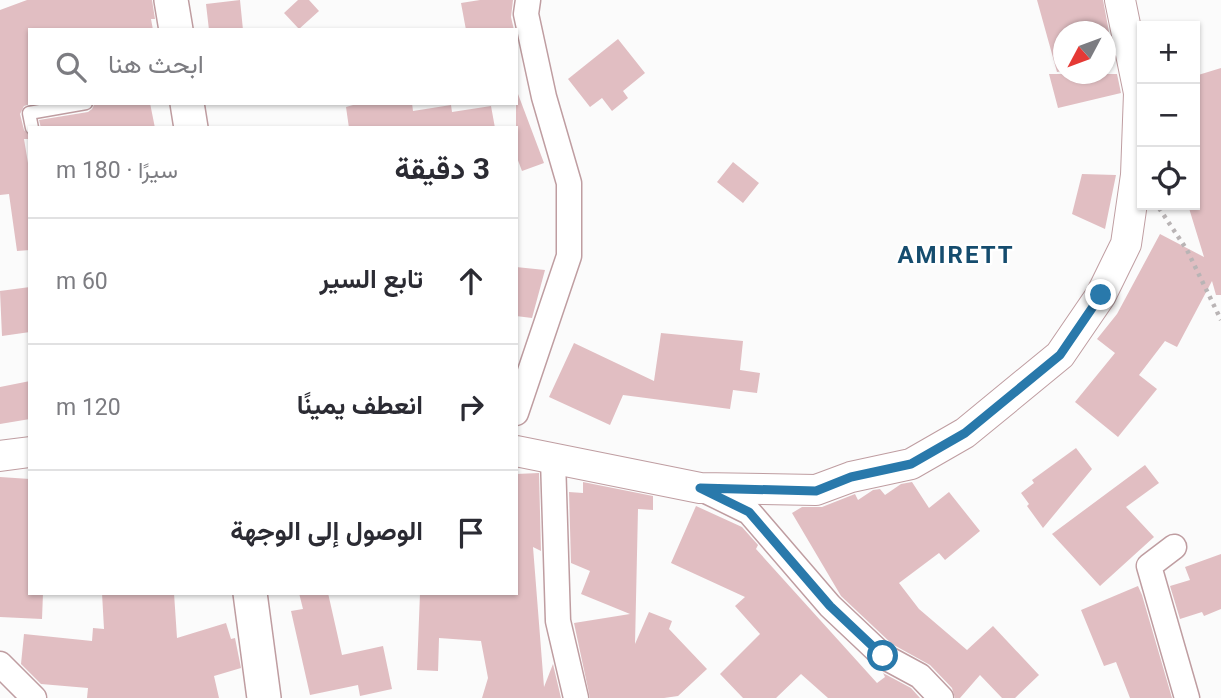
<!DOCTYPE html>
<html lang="ar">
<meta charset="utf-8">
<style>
body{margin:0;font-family:Roboto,Vazirmatn,sans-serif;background:#f7f7f7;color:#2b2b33;direction:rtl}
.controls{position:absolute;right:21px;top:21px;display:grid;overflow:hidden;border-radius:0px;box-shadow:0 2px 5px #0004}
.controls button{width:63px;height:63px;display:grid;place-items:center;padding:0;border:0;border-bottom:2px solid #e1e1e2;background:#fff;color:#2b2b33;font:35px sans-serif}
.compass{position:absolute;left:1053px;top:21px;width:63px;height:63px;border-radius:50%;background:#fff;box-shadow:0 2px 5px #0004;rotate:229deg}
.stop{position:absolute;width:21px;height:21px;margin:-16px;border:5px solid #2979ab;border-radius:50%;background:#fff}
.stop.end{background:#2979ab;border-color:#fff;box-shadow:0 2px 7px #0008}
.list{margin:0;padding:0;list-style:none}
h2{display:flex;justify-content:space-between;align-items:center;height:91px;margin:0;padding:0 28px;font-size:30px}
h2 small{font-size:23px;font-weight:400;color:#7c7c81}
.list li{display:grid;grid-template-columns:46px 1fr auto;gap:21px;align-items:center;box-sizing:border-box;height:126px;padding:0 28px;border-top:2px solid #e1e1e2}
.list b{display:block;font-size:26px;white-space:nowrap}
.list em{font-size:23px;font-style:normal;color:#7c7c81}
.icon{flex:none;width:38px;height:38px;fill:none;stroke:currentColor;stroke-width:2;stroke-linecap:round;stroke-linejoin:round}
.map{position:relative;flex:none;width:1221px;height:698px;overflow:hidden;direction:ltr}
.search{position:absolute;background:#fff;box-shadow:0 2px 5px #0004;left:28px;top:28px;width:490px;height:77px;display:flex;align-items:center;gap:18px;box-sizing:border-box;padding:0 24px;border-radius:0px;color:#7c7c81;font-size:26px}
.panel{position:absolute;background:#fff;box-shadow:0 2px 5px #0004;left:28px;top:126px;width:490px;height:469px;border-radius:0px;direction:rtl}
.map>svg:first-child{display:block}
.building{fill:#e1bec2}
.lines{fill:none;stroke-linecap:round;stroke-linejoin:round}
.service-casing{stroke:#bf9da1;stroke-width:15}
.minor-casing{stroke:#bf9da1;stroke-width:27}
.tertiary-casing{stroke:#bf9da1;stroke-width:32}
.secondary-casing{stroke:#bf9da1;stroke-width:36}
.path{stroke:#b9b4b5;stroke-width:4.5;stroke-dasharray:3.5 5;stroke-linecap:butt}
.service{stroke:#fff;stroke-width:12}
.minor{stroke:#fff;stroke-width:24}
.tertiary{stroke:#fff;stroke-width:30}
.secondary{stroke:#fff;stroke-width:33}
.route{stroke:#2979ab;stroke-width:9}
.labels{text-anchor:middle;stroke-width:5;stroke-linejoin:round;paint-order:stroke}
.district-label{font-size:24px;font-weight:bold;letter-spacing:2px;fill:#154c6e;stroke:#fff}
</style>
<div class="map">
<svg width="1221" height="698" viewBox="0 0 1221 698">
<rect width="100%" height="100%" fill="#fbfbfb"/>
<path class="building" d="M27,0h125l3,19h-4l2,11h-123v73h4l-10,3 -4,8 4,16 6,6v3h-6l6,36v75l-13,1 -8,-57 -9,1v-185z
M240,0l3,30h-34l-3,-26z
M298,0h11l10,11 -20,18 -15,-16z
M480,0h33l-2,17 3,13h-48l-5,-27z
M1037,0h66l6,32h-46v39l-6,1z
M618,39l27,34 -22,18 5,7 -16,13 -10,-13 -12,9 -22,-28z
M1221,68v227h-5l-4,-14 -35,66 -12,-6 -26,34 18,14 -39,48 -43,-35 40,-49 -18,-14 20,-25 43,-80 44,23 -16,-52h7v-129z
M1049,74h68l4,19 -63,15z
M516,94h2l26,69 -22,8 -6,-16z
M95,103h55l5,25h-114l-2,-8 49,-8 4,-3z
M360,103h52l1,8 38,-6 1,7 39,-6 4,22h-146l-3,-21z
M733,162l26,21 -16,20 -26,-21z
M1082,174l34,1 -11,54 -33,-15z
M516,267l29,3 -13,48 -16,-2z
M30,287v45l-28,4 -2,-45z
M661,333l82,8 -3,29 20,3 -3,20 -24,-3 -3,19 -107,-14 -13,30 -61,-28 25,-54 80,38z
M30,381v38l-30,5v-37z
M1076,448l16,21 -49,59 -16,-22 2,-2 -8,-11 13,-10 -2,-3z
M1145,465l14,18 -33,24 28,30 -54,49 -48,-52z
M539,473l2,78 -8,-4 11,140 9,-23 8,34h-79l6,-20 -7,-37 -42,-3 -1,33 -21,-1 3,-77h96v-119z
M0,477l30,2v114h13l-1,26 -42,-2z
M583,482l70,14v14l-15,-1 -3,135 14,-32 23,9 -3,8 38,40 -29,27 -14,2h-74l-16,-75 56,-9 -49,-20 9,-23 -19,-8 -2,-71 14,1z
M912,482l17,26 20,-16 31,39 -35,29 -6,-7 -40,30 20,26 48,41 26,-24 46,49 -24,23h-13l-22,-23 -20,23h-5l-3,-10 -22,-23 -38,-21 -51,-48 -49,-83 10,-6h20l33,-13 3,6 15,-10 7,-1 5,6 16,-11z
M696,506l46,21 16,18 -2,4 121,134 8,-6 -2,-4 28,15 9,10h-92l-27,-24 -25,24h-33l-23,-24 40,-40 -25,-28 10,-9 -74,-34z
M1221,554v55l-17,7 -2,-4 -22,7 -10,-33 20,-6 -5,-13z
M1138,586l4,9 30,103h-42l-14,-36 -12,4 -23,-56z
M102,593h72l3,45 49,-15 5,16 4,-1 6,30 -27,8 5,22h-132l1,-10 -47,-4 -20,-20 3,-30 68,7 1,-13 11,1z
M299,593h29l14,62 41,-9 9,43 -32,7 -2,-11 -48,10 -19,-84 12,-2z"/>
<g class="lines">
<defs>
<path id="service" d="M32,128l-3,-15 57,-10"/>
<path id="minor" d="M516,413l53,-157v-73l-25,-86 -18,-83 2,-14
M553,459l5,162 18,77
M704,490l45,22 81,94 53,50 37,20 21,22
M1174,547l-25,19 38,132
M0,664l34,34"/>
<path id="tertiary" d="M516,451l184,37 116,2 35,-13 60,-13 54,-31 95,-78 41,-60 25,-51 10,-69 3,-82 -19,-93
M0,456l30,-4"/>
<path id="secondary" d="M171,0l5,30
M187,103l4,25
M250,593l14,105"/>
</defs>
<use href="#service" class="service-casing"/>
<use href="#minor" class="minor-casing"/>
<use href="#tertiary" class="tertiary-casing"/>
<use href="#secondary" class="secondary-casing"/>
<path class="path" d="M1159,208l28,42 34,70"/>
<use href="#service" class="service"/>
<use href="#minor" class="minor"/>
<use href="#tertiary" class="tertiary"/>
<use href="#secondary" class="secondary"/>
</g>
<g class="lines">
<path class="route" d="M883,656l-53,-50 -81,-94 -49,-24 116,3 35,-14 60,-13 54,-31 95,-78 41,-60"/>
</g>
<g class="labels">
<g class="district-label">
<text x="956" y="263">AMIRETT</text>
</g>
</g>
</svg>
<div class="controls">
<button>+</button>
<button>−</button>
<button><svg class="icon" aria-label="locate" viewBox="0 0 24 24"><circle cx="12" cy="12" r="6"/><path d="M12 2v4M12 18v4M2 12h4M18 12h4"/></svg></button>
</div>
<svg class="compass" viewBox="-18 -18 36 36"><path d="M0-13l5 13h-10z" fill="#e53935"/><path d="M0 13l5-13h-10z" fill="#7c7c81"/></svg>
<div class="stop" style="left:883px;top:656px"></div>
<div class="stop end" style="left:1101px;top:295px"></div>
<div class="search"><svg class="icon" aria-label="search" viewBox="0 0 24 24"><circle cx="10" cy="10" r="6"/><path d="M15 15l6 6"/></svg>ابحث هنا</div>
<section class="panel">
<h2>3 دقيقة<small>سيرًا · 180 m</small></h2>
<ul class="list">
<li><svg class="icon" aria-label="ahead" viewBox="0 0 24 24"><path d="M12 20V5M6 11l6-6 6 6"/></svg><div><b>تابع السير</b></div><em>60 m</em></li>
<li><svg class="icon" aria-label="right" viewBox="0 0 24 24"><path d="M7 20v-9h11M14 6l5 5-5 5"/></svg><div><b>انعطف يمينًا</b></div><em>120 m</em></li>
<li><svg class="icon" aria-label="arrive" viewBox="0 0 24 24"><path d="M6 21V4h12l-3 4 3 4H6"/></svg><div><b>الوصول إلى الوجهة</b></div></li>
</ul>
</section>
</div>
